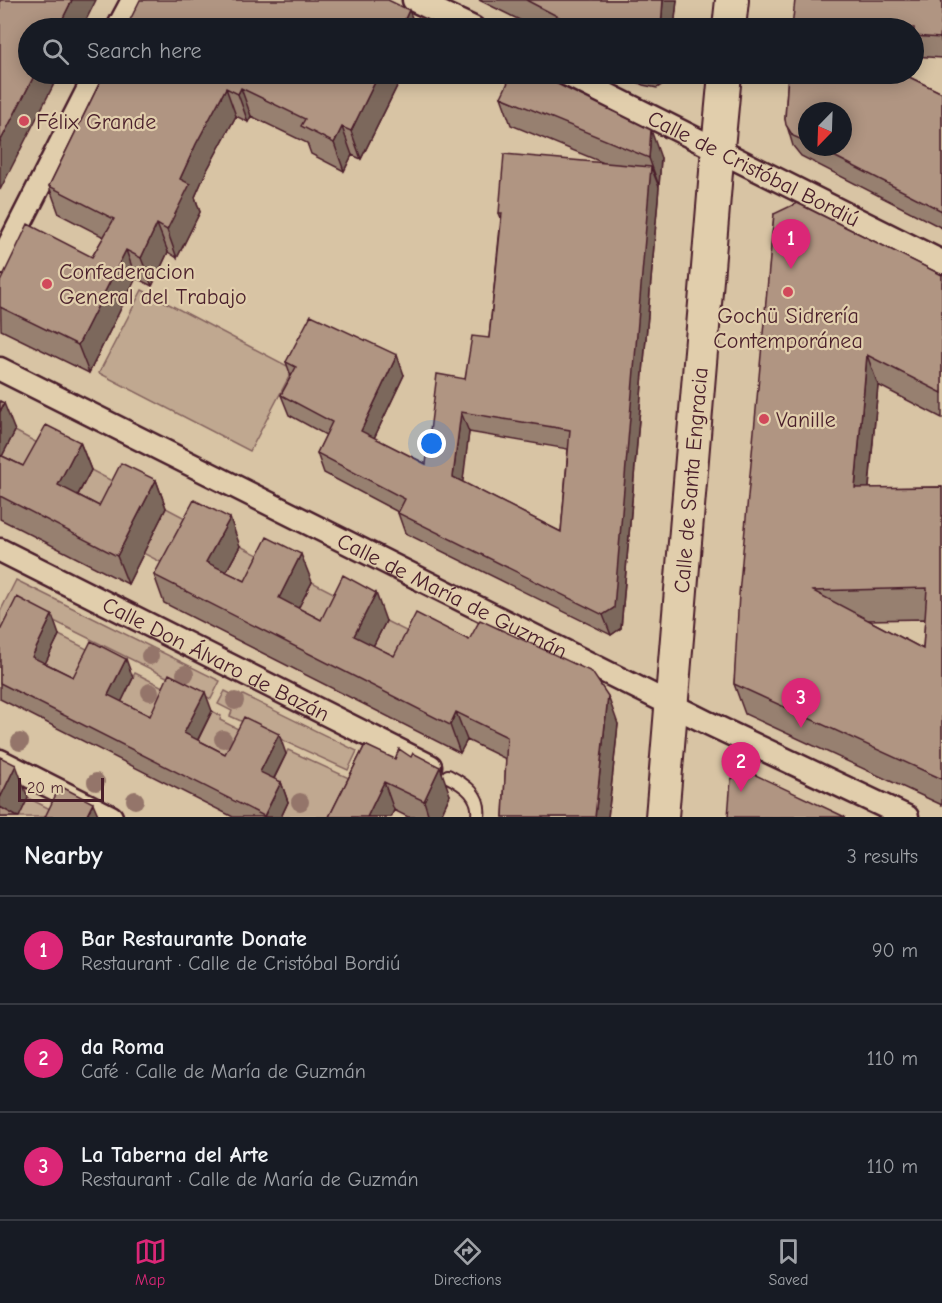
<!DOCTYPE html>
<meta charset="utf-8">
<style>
body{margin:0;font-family:"Comic Neue",sans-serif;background:#242831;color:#f1f3f6}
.compass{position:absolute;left:798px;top:102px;width:54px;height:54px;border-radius:50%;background:#171b24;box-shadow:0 3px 15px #0003;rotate:203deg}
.scale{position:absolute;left:18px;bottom:15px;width:86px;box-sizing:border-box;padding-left:6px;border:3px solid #4a1f2b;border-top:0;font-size:16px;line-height:21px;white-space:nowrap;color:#4a1f2b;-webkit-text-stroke:4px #e1ceac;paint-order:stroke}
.you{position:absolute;left:432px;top:444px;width:21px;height:21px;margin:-15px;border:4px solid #fff;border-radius:50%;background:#1a73e8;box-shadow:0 0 0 9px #1a73e833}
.badge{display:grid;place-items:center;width:39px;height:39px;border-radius:50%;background:#db2777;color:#fff;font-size:20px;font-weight:700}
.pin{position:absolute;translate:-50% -50px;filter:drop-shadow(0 2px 3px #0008)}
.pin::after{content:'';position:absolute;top:32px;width:21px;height:18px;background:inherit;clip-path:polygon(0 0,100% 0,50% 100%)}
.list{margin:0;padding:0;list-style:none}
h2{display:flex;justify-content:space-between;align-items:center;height:78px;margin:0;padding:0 24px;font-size:26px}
h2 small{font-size:20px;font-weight:400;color:#9ea1a6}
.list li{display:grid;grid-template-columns:39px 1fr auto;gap:18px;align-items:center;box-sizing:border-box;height:108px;padding:0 24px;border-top:2px solid #363941}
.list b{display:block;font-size:22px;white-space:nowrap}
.list p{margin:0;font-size:20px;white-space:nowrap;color:#9ea1a6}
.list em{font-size:20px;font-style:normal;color:#9ea1a6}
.icon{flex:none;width:33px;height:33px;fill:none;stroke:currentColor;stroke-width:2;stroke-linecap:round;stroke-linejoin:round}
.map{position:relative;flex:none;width:942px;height:817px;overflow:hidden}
.search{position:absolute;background:#171b24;box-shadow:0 3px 15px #0003;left:18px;right:18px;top:18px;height:66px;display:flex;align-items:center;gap:15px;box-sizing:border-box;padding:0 21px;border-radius:33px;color:#9ea1a6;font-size:22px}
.sheet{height:402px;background:#171b24}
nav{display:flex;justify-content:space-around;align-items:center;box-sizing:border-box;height:84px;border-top:2px solid #363941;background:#171b24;font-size:16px;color:#9ea1a6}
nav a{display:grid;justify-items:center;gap:3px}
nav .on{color:#db2777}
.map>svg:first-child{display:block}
.green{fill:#c0a890;stroke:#85645e;stroke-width:1.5}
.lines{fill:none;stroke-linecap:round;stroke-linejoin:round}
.lane-casing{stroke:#4a1f2b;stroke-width:16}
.street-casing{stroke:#4a1f2b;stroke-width:27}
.secondary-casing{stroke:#4a1f2b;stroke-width:36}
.lane{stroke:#e1ceac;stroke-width:12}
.street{stroke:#e1ceac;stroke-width:22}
.secondary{stroke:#e1ceac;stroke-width:32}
.tree{fill:#94756a}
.wall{fill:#978070;stroke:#4a1f2b;stroke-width:1.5;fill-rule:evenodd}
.shaded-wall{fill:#7b685b;stroke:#4a1f2b;stroke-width:1.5}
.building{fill:#b09582;stroke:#4a1f2b;stroke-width:1.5;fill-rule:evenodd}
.poi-dot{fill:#d1495b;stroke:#e1ceac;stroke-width:2}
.labels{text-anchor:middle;stroke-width:4.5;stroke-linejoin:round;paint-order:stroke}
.poi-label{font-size:22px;fill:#4a1f2b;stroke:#e1ceac;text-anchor:start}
.street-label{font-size:22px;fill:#4a1f2b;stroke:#e1ceac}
</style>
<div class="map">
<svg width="942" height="817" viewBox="0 0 942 817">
<rect width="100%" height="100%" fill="#d8c4a4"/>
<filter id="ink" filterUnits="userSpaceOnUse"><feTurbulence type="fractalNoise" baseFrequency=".0167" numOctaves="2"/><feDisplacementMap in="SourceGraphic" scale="12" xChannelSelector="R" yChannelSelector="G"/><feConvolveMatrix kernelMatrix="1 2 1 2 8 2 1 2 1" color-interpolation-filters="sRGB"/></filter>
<g filter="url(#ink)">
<path class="green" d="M142,290l151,79 -43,82 -151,-78z
M15,431l41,22 -23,42 -33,-35z
M91,470l40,21 -22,43 -41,-20z
M166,508l38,20 -24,44 -37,-19z
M240,546l38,19 -23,44 -39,-19z
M16,580l204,101 -9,18 -191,-95 -20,37v-29z
M312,582l41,21 -22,45 -42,-22z
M386,621l40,20 -22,43 -40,-20z
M59,635l42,21 -21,41 -41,-21z
M135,673l42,21 -20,42 -42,-21z
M225,691l16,8 2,-4 114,56 -9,19 -118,-54 2,-5 -14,-7z
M212,711l9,5 -1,4 32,16 -19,38 -42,-21z
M288,750l63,29 3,38h-73l7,-15 -21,-10z
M28,798l38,19h-47z"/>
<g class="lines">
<defs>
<path id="lane" d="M448,776c17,9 33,19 30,41"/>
<g id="street">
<path d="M414,0l59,28"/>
<path d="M118,28l15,-28"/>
<path id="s1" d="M566,74l376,188"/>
<path d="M0,263l96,-189"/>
<path id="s2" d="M0,369l708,354 199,94"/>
<path id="s3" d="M0,550l430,216"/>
<path d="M0,761l111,56"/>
</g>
<g id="secondary">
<path d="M729,28l3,-28"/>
<path id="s4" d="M662,817l56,-669 7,-74"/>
</g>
</defs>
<use href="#lane" class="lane-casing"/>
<use href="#street" class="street-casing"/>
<use href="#secondary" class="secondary-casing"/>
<use href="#lane" class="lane"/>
<use href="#street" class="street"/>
<use href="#secondary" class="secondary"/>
</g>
<g class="tree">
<circle cx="150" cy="656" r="9"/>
<circle cx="185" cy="674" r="9"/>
<circle cx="150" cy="692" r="9"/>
<circle cx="235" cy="701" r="9"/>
<circle cx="223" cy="739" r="9"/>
<circle cx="20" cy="742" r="9"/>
<circle cx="96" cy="782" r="9"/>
<circle cx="135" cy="800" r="9"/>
<circle cx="300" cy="802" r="9"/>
</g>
<path class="wall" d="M479,0h198l-3,28h-138z
M942,0v58l-28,-2v-28z
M104,74h299l-42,85 -9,-4 -8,16 -33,-17 -4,-11 -56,-27 -3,6 -12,-6 -30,56 -11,25 5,15 -23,46 -9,-6 -16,34 -16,-8 -47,95 -88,-43 -1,-48 92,-25 12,-20 -45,-23 -10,-28z
M622,74h47l-3,8 -9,6 -14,-3z
M788,74h115l39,19v135l-141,-72 -8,-10 -8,-27zM807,111h36v36h-36z
M501,97l160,61 -2,28 -1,-1 1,2 -38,441 -10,7 -206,-102 -7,-20v-1l-74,-39 -7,-20 9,-18 -37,-20 -8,-20 10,-19 -5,-14 118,13 -30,63 52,26 39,-85 24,-41 12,-120 -2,-5 105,-50 -93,-38zM469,432l99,17 -7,83 -99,-50z
M774,214l168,61v143l-64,-33 -9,103 73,-1v318l-197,-91 -11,-30zM925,619l-2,30 -55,-29z
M0,401l15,30 -13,25 21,10 57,-24 11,28 -13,25 21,11 57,-26 10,28 -38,76 -128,-65z
M240,546l-14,26 19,9 67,1 -14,26 23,12 65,1 -13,25 21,10 224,68 -10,93h-105l3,-58 -39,-19 -7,13 -296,-150 -10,-28z
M0,631l59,4 -14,28 28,14 60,1 -12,24 29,14 62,-5 -14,29 27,14h61l-12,25 7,3 7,20 -7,15h-48l-233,-118z
M365,745l85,50 -10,22h-32l-14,-7 -3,7h-62z"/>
<path class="shaded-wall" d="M72,0h24l-14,28h-24z
M663,0h14l-3,28h-13z
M409,10l7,18h-15z
M942,14v30l-2,-6z
M35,74h24l-59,116v-48z
M379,74h24l-42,85 -10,-28z
M663,74h6l-3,8z
M226,88l10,28 -30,56 -11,25 5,15 -23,46 -10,-28 13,-51 16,-35z
M241,88l10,28 -3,6 -10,-28z
M342,127l10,28 -8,16 -10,-28z
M651,130l10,28 -2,28 -10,-28z
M651,167l8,20 -38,441 -10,7 -8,-20z
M157,224l11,28 -16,34 -11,-28z
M126,250l10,28 -47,95 -11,-28z
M397,355l7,20 -36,76 -7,-20z
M867,355l11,30 -12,134 -11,-31z
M4,403l11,28 -15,29v-48z
M461,412l8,20 -8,65 -8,-20z
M80,442l11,28 -23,43 -10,-28z
M156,480l10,28 -38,76 -11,-28z
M230,518l10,28 -24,44 -10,-28z
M301,554l11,28 -23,44 -10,-28z
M376,593l10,28 -22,43 -10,-28z
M52,615l7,20 -20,41 -7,-19z
M126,659l7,19 -18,37 -7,-20z
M205,692l7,19 -21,42 -7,-20z
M608,696l10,28 -10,93h-13z
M456,712l11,28 -7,13 -10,-28z
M279,734l7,20 -19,38 -7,-20z
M16,765l12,33 -9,19h-19v-19z
M440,767l10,28 -10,22h-11l-5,-16z
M281,782l7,20 -7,15h-17z
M384,782l10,28 -3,7h-24z
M93,803l6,14h-13z"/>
<path class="building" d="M0,0h72l-14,28h-30v46h7l-35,68z
M140,0h248l21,10 -8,18h-275z
M526,0h137l-2,28h-81z
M795,0h147v14l-2,24 -26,-2v-8h-122z
M104,74h275l-28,57 -9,-4 -8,16 -33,-17 4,-7 -64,-31 -3,6 -12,-6 -30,56 -16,35 10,5 -23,46 -10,-6 -16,34 -15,-8 -48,95 -78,-38v-25l28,-58 64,33 22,-38 -65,-33z
M512,74h25l114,56 -2,28 -148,-61z
M788,74h115l39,19v118l-126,-64h27v-36h-36v31l-14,-6 -7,-11 -1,-6z
M504,154l147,13 -37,441 -11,7 -205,-102 7,-14 -88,-46 15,-31 -51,-27 15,-28 -10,-5 25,-47 86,40 -36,76 65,33 11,-90 28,5 7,-43 17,2 13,-125h-3zM461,412l109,18 -9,102 -108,-55z
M797,203l145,72v118l-75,-38 -12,133 87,-1v292l-208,-95 5,-90 35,-380zM927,588l-4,61 -110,-58z
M0,401l4,2 -4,9z
M46,425l34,17 -22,43 41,21 22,-43 35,17 -39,76 -117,-60v-41l23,11z
M194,500l36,18 -24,44 39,19 22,-44 34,17 -22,44 42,22 22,-45 33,18 -22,43 40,20 22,-43 53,27 11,-20 112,52 16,24 -13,121h-92l4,-80 -51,-25 -6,13 -296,-150z
M17,597l35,18 -20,42 41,20 18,-36 35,18 -18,36 42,21 19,-42 36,18 -21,41 41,21 19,-37 35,17 -19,38 21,10 -17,34 -264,-133v-52z
M365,745l30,14 4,-10 12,8 2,-4 27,14 -16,34 -40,-19 -17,35h-38z
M0,757l16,8 -16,33z
M747,771l98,46h-117l3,-38z
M60,786l33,17 -7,14h-41z
M0,807l16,9 3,1h-19z"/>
</g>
<g class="poi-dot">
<circle cx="24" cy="121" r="6"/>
<circle cx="47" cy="284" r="6"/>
<circle cx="788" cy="292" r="6"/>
<circle cx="764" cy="419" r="6"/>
</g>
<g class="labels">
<g class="poi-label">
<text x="36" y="129">Félix Grande</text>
<text x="59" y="279">Confederacion<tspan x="59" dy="25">General del Trabajo</tspan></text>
<text x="788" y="323" text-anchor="middle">Gochü Sidrería<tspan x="788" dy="25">Contemporánea</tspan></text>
<text x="776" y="427">Vanille</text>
</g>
<g class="street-label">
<text dy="8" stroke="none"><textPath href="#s1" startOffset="210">Calle de Cristóbal Bordiú</textPath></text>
<text dy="8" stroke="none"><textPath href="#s4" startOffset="338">Calle de Santa Engracia</textPath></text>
<text dy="8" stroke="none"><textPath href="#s2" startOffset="506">Calle de María de Guzmán</textPath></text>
<text dy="8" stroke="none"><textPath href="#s3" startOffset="242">Calle Don Álvaro de Bazán</textPath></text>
</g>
</g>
</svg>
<svg class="compass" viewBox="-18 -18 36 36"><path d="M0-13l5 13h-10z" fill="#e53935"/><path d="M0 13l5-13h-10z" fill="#9ea1a6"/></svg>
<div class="scale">20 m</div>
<div class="you"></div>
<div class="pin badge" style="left:791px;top:269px">1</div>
<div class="pin badge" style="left:741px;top:792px">2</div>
<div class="pin badge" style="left:801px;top:728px">3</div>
<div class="search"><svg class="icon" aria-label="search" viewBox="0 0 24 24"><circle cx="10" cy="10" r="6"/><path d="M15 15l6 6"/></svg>Search here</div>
</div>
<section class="sheet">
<h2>Nearby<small>3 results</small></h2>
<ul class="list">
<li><span class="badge">1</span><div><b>Bar Restaurante Donate</b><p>Restaurant · Calle de Cristóbal Bordiú</p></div><em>90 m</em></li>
<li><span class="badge">2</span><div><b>da Roma</b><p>Café · Calle de María de Guzmán</p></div><em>110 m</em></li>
<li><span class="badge">3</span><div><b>La Taberna del Arte</b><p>Restaurant · Calle de María de Guzmán</p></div><em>110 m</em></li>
</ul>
</section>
<nav>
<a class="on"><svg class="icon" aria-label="map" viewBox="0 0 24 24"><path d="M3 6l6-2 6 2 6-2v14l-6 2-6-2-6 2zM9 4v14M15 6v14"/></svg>Map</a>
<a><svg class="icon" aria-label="directions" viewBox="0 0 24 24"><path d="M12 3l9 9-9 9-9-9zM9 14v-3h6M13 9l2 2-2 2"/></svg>Directions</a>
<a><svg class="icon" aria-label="saved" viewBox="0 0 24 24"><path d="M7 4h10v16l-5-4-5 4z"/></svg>Saved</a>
</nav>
